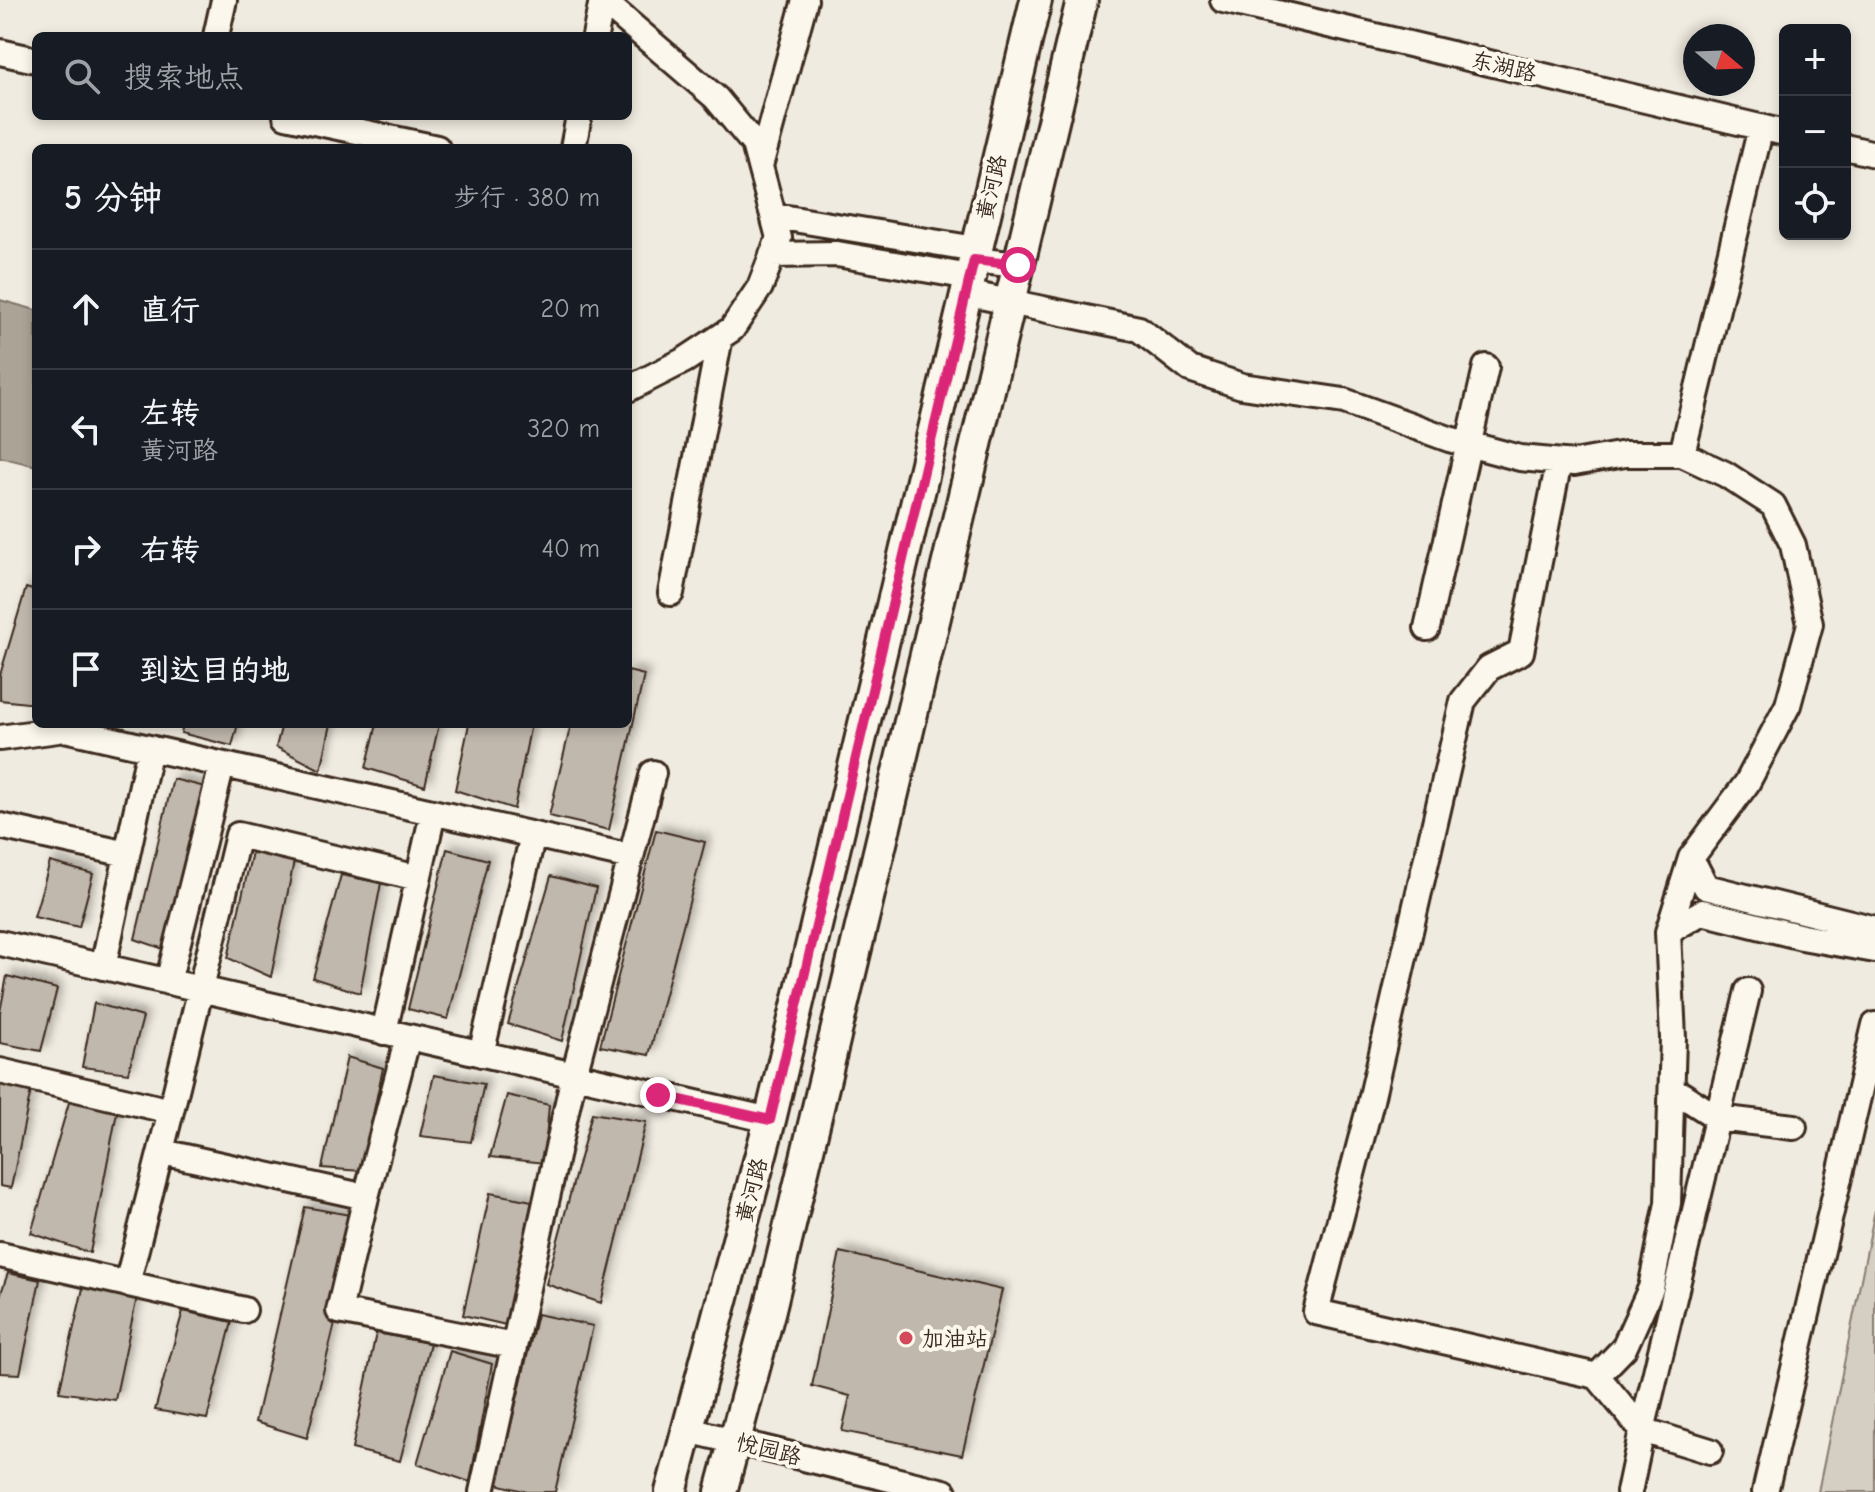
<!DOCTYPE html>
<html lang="zh">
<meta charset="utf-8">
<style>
body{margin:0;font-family:"Comic Neue","LXGW WenKai TC",sans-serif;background:#242831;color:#f1f3f6}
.controls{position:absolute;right:24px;top:24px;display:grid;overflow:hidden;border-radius:12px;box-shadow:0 4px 12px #0003}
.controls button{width:72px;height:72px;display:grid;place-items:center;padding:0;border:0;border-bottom:2px solid #363941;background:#171b24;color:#f1f3f6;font:40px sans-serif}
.compass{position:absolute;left:1683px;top:24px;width:72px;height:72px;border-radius:50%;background:#171b24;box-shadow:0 4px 12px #0003;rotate:109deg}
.stop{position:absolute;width:24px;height:24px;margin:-18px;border:6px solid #db2777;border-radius:50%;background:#fff}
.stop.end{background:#db2777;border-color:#fff;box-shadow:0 2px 8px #0008}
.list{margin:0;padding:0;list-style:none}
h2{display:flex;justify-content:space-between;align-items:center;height:104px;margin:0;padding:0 32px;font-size:34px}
h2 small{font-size:26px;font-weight:400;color:#9ea1a6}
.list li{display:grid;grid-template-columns:52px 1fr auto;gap:24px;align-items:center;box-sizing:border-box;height:120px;padding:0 32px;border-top:2px solid #363941}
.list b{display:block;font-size:30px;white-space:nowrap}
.list p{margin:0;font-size:26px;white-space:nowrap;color:#9ea1a6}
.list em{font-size:26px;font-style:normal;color:#9ea1a6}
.icon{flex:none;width:44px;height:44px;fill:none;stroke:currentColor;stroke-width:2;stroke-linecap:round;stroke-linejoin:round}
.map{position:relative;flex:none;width:1875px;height:1492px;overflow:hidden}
.search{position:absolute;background:#171b24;box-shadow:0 4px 12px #0003;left:32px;top:32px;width:600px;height:88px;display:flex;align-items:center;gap:20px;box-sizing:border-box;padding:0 28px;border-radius:12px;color:#9ea1a6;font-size:30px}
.panel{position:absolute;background:#171b24;box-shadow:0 4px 12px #0003;left:32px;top:144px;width:600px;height:584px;border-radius:12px}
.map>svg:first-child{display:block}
.green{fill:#d5cec3;stroke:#887c70;stroke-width:2}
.water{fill:#aca397;stroke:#7f7367;stroke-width:2}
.building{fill:#c0b8ad;stroke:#3b2a1e;stroke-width:2;filter:url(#shadow)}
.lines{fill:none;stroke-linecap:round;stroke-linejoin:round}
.minor-casing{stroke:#3b2a1e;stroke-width:30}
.major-casing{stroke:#3b2a1e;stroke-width:36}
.minor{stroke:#fbf7ec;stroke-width:24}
.major{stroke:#fbf7ec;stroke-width:30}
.route{stroke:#db2777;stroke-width:10}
.poi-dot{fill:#d1495b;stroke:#fbf7ec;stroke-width:3}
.labels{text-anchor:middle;stroke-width:8;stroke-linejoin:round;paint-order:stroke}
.street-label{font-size:22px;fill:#3b2a1e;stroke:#fbf7ec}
.poi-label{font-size:22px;fill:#3b2a1e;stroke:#fbf7ec;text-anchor:start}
</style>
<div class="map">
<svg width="1875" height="1492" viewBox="0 0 1875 1492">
<defs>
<filter id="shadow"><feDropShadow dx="5.5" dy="-5.5" stdDeviation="4" flood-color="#0004"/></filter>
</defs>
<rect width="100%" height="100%" fill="#f0ebe0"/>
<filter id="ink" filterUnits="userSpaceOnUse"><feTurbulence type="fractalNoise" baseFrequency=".0125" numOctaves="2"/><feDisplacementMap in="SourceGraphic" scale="16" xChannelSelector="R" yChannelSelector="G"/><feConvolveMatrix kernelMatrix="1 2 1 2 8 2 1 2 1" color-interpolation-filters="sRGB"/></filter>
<g filter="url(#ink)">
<path class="green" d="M1875,1210v282h-57z"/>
<path class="water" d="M0,300l36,10v156l-36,-9z"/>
<path class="building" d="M26,588l10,3v113l-36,-4v-25z
M628,671l16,4 -35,155 -60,-14 22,-92h57z
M183,724h55l-6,22 -51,-13z
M282,724h49l-10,46 -45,-23z
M377,724h62l-14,62 -59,-18z
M469,724h62l-17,85 -59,-19z
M173,779l32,8 -30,166 -40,-14z
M656,830l49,12 -56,213 -49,-9z
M447,849l41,11 -40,159 -40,-10z
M252,852l42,9 -23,116 -43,-19z
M50,862l43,12 -14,53 -45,-10z
M341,875l40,8 -21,110 -47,-15z
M551,876l45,12 -34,153 -54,-17z
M7,976l50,13 -16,62 -41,-8v-31z
M94,1003l49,14 -15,56 -46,-6z
M347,1057l36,11 -22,103 -39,-3z
M434,1075l50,9 -13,58 -51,-6z
M0,1081l31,9 -20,98 -11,-2z
M507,1095l42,10 -5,58 -54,-6z
M70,1099l47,13 -27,141 -59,-20z
M592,1113l54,9 -45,181 -55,-19z
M490,1193l42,8 -26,124 -43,-10z
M305,1207l56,10 -54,221 -52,-16z
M840,1252l162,38 -40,165 -120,-24 8,-35 -38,-10z
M8,1273l32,7 -20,94 -20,-1v-77z
M84,1284l53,13 -22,103 -56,-8z
M183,1311l49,11 -25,97 -52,-9z
M537,1314l56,12 -38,166h-28l-30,-8z
M376,1333l54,10 -30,118 -48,-12z
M450,1351l42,13 -22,118 -53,-18z"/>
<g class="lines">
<defs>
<path id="minor" d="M602,0l114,98 38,46 25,94 -19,49 -28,42 -47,31 -57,29
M1223,0l562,133
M216,36l8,-36
M595,36l7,-36
M0,52l36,8
M286,116l151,32
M1845,147l30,7
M573,148l6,-32
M760,166l45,-166
M775,216l201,33
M772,255l65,-1 133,23
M974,260l44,5
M966,293l173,36 51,40 52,17 102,15 105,38 71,19 54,5 51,-9h57l43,20 48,31 20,40 17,79 -22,81 -41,78 -56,75 -23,74 5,106 -5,165 -17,85 -27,60 -27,28 -281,-64 54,-207 93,-404 26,-33 32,-16 38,-190
M1682,454l79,-327
M671,593l49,-256
M1427,628l59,-261
M0,738l65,-9 566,128
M0,826l127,28 23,-106 -47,219
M1691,858l15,29 169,42
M1668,932l34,-20 100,25 73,13
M0,943l770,177
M168,982l54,-217
M384,1032l49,-219
M481,1054l52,-219
M0,1071l171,40 67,-276 180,43
M1679,1093l39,25 76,9
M162,1152l204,45 -27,114 175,35
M366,1197l42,-160
M0,1255l244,55
M127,1284l44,-173
M1597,1376l45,54 106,-439
M688,1430l256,62
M482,1492l92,-417 79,-302
M1629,1492l13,-62 68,21
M1765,1492l110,-467"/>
<path id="major" d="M671,1492l99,-372 266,-1120
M721,1492l49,-183 312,-1309"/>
</defs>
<use href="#minor" class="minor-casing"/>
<use href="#major" class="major-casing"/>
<use href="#minor" class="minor"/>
<use href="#major" class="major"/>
</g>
</g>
<g class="lines" filter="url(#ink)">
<path class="route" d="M658,1095l112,25 204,-860 44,5"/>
</g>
<circle class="poi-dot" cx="906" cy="1338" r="8"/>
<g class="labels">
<g class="street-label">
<text transform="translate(1504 66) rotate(13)" y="8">东湖路</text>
<text transform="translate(991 187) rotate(-77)" y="8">黄河路</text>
<text transform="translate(751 1190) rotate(-75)" y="8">黄河路</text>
<text transform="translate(769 1449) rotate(14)" y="8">悦园路</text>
</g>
<g class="poi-label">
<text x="922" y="1346">加油站</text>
</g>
</g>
</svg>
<div class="controls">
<button>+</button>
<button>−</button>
<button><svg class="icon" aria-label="locate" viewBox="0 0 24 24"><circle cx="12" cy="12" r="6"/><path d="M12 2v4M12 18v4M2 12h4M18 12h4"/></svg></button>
</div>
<svg class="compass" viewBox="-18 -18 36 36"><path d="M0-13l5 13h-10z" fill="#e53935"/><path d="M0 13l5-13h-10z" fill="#9ea1a6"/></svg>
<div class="stop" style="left:1018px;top:265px"></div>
<div class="stop end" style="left:658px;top:1095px"></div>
<div class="search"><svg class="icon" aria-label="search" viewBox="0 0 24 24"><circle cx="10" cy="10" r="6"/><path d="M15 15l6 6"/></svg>搜索地点</div>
<section class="panel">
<h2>5 分钟<small>步行 · 380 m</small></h2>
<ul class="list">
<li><svg class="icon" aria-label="ahead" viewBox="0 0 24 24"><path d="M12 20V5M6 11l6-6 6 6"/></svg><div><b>直行</b></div><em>20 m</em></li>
<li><svg class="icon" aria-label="left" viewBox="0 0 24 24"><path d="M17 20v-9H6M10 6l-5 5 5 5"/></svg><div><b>左转</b><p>黄河路</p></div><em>320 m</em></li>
<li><svg class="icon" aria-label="right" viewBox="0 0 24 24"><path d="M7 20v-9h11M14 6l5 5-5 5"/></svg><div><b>右转</b></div><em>40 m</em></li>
<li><svg class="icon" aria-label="arrive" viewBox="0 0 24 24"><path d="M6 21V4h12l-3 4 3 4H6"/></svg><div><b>到达目的地</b></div></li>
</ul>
</section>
</div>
